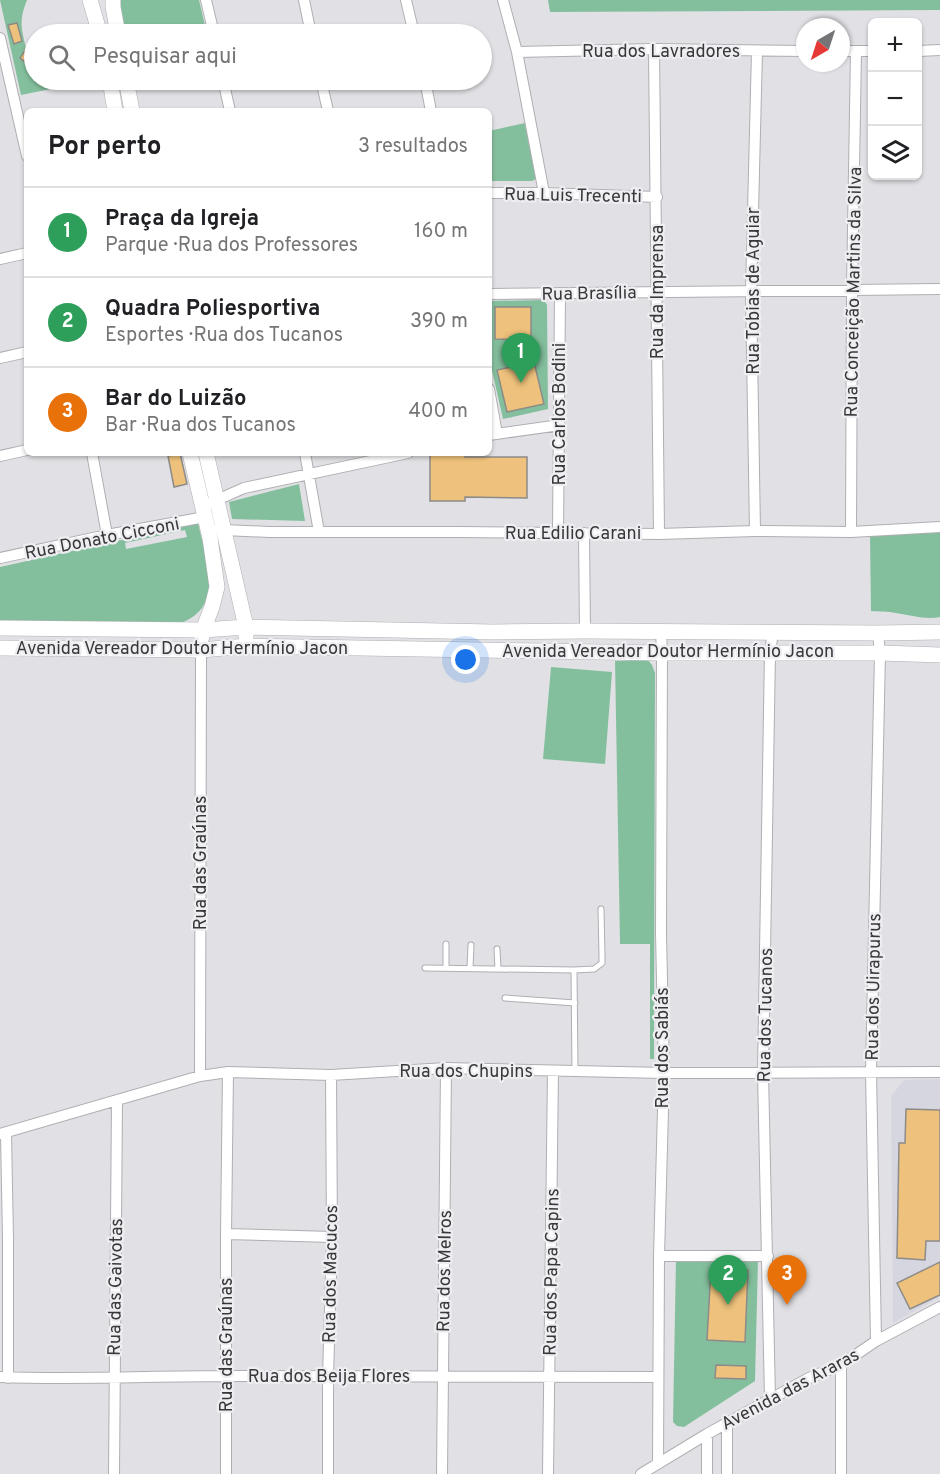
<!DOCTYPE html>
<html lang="pt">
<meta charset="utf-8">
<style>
body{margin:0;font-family:Overpass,sans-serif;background:#f2f2f2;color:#202124}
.controls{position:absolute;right:18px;top:18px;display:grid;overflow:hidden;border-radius:9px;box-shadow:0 2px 4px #0004}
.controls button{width:54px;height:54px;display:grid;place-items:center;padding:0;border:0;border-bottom:2px solid #e0e0e0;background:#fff;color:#202124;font:30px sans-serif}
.compass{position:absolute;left:796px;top:18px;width:54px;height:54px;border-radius:50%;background:#fff;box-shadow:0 2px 4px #0004;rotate:219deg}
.you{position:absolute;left:466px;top:660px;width:21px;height:21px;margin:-15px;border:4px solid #fff;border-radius:50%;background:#1a73e8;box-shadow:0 0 0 9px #1a73e833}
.badge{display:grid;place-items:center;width:39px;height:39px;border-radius:50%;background:#2c657e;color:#fff;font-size:20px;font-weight:700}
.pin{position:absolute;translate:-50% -50px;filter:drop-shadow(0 2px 3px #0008)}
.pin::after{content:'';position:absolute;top:32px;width:21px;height:18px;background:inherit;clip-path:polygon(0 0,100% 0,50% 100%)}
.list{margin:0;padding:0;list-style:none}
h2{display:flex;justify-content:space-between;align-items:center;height:78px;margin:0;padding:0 24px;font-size:26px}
h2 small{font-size:20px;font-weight:400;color:#757577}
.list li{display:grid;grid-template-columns:39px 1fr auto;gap:18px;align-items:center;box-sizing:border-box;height:90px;padding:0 24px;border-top:2px solid #e0e0e0}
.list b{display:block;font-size:22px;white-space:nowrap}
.list p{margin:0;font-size:20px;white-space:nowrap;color:#757577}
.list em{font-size:20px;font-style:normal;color:#757577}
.icon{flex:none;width:33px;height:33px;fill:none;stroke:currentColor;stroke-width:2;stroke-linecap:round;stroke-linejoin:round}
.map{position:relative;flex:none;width:940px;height:1474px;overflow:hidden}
.search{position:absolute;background:#fff;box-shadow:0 2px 4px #0004;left:24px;top:24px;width:468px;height:66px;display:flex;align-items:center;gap:15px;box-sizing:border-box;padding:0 21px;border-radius:33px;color:#757577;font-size:22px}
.panel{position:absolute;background:#fff;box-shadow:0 2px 4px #0004;left:24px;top:108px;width:468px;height:348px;border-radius:9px}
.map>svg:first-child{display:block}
.built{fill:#d6d6e1}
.green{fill:#84bf9d;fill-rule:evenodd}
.building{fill:#eec27c;stroke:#8d8b88;stroke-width:1.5}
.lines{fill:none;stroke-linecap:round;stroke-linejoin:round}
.lane-casing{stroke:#afafb3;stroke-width:7}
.street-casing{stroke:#afafb3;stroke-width:12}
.secondary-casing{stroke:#afafb3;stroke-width:16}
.lane{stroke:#fff;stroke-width:5}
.street{stroke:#fff;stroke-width:10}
.secondary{stroke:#fff;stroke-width:15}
.labels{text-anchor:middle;stroke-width:4.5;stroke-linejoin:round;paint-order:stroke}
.street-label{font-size:18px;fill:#383839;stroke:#eeeef2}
</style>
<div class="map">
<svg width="940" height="1474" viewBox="0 0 940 1474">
<rect width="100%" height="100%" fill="#e1e1e5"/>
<path class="built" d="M940,1079v218l-47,26 -2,-227 13,-16z"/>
<path class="green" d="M0,0h27c-8,20 -6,28 -1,48l8,5v27h61l-74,15z
M118,0h81l8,34h-86z
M548,0h392v10l-390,2z
M525,123l11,51v5l-4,2h-43v-50z
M544,300l3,5 1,104 -45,10 -14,-62v-56z
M299,484l6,37 -73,-2 -3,-17z
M198,523c6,29 24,72 -4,93 -4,3 -9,5 -13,7l-181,1v-57zM185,530l2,7 -61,12 -1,-6z
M940,530v87c-15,3 -30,-2 -44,-4 -8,-2 -17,-1 -25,-2l-1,-76z
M648,660l4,5 3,8 -1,386h-4v-115h-30l-5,-283z
M551,667l61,5 -7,92 -62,-5z
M676,1259l82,1 -3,121 -71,46 -7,-1 -4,-4z"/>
<path class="building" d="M17,23l5,18 -8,3 -6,-19z
M26,49l8,6v14l-14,-11z
M495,307h36v33l-36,-1z
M534,362l10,42 -37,8 -10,-42z
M180,453l7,31 -13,3 -6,-31z
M430,453h35v4h62v41l-62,-1v4h-35z
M906,1109l34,1v131h-14l-1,19 -28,-2 2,-115h6z
M940,1262v33l-30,14 -13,-26z
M711,1268l37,2 -3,72 -38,-2z
M716,1365l30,1v13l-31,-1z"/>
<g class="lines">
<defs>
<path id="lane" d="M497,949l1,20
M425,968l149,2 20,-1 8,-6v-6l-1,-48
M446,968v-24
M470,968l1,-23
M574,970l1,101
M505,998l70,5"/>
<path id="street" d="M206,0l8,34
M304,0l7,34
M406,0l8,34
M503,0l14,52 27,141
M0,38l27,118
M654,49l5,485
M841,51h31
M918,51l22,-1
M517,52l137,-3 151,2
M223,80l7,31
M321,80l7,31
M425,80l6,31
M489,193h55l113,4
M0,259l27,-6
M489,294l451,-5
M0,358l27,-6
M489,389l8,45
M489,435l71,-10
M92,453l15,82
M305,453l14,79
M0,456l27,-6
M210,503l34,-15 164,-35
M218,529l6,1 46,2h189l200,2 96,-3 96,1 89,-5
M755,531l-4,-239 6,-241
M851,532l1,-242 4,-239
M584,533l1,98
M558,534l2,-241
M0,558l107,-23 98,-18
M200,1076l1,-426
M6,1133l2,106v139
M0,1134l200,-58 28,-4 103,3 115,-7 218,5 276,-1
M226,1234l106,3
M659,1256h109
M876,1341l-5,-269 9,-419 -2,-20
M841,1365v109
M0,1377c76,3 151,-1 227,-1 144,-1 287,2 431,1
M770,1399l-7,-327 7,-420 3,-20
M727,1424v50
M707,1434v40
M658,1464l1,-208 5,-183 -3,-140 1,-280 -1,-22
M114,1474l3,-374
M226,1474v-240l2,-162
M328,1474v-97l4,-140 -1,-162
M442,1474l4,-406
M548,1474l5,-403
M641,1474l66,-40 102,-56 32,-13 35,-24 64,-34"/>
<path id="secondary" d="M90,0l10,34
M113,0v7l5,27
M110,80l5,31
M126,80l6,31
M190,453l20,85 7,49 -5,20 -9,23 -1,7
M206,453l40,174v10
M0,628l203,2 43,-3 247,5 92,-1 293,2 62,-1
M0,648l201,2 45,-4 416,7h218l60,2"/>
</defs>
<use href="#lane" class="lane-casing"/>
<use href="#street" class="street-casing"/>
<use href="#secondary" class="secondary-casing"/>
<use href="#lane" class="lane"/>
<use href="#street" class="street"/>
<use href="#secondary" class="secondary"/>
</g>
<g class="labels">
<g class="street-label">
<text x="661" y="57">Rua dos Lavradores</text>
<text transform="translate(573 195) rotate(1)" y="6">Rua Luis Trecenti</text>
<text transform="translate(753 291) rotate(-90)" y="6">Rua Tobias de Aguiar</text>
<text transform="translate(657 292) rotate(-90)" y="6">Rua da Imprensa</text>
<text transform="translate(853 292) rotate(-89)" y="6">Rua Conceição Martins da Silva</text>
<text transform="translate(589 293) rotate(-1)" y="6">Rua Brasília</text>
<text transform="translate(559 414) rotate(-90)" y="6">Rua Carlos Bodini</text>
<text x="573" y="539">Rua Edilio Carani</text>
<text transform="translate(102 538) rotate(-11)" y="6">Rua Donato Cicconi</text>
<text x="182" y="654">Avenida Vereador Doutor Hermínio Jacon</text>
<text x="668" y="657">Avenida Vereador Doutor Hermínio Jacon</text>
<text transform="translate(200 863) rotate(-90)" y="6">Rua das Graúnas</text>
<text transform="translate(873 987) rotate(-89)" y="6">Rua dos Uirapurus</text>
<text transform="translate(765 1015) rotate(-89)" y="6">Rua dos Tucanos</text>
<text transform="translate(662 1048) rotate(-90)" y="6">Rua dos Sabiás</text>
<text x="466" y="1077">Rua dos Chupins</text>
<text transform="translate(444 1271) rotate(-89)" y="6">Rua dos Melros</text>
<text transform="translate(551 1272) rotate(-89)" y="6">Rua dos Papa Capins</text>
<text transform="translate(330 1274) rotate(-89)" y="6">Rua dos Macucos</text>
<text transform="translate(115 1287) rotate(-89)" y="6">Rua das Gaivotas</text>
<text transform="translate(226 1345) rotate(-90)" y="6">Rua das Graúnas</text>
<text x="329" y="1382">Rua dos Beija Flores</text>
<text transform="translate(790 1389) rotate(-28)" y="6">Avenida das Araras</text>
</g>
</g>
</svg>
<div class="controls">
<button>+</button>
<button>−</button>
<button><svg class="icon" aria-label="layers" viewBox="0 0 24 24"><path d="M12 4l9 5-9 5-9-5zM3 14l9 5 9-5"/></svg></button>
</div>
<svg class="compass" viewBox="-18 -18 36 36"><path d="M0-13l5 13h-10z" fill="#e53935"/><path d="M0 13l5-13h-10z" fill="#757577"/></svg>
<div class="you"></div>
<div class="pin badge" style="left:521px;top:383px;background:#2e9e5b">1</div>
<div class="pin badge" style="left:728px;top:1305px;background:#2e9e5b">2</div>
<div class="pin badge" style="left:787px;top:1305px;background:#e8710a">3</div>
<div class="search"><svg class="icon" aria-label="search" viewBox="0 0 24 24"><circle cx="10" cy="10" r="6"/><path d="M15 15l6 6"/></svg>Pesquisar aqui</div>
<section class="panel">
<h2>Por perto<small>3 resultados</small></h2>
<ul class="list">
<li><span class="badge" style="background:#2e9e5b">1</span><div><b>Praça da Igreja</b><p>Parque · Rua dos Professores</p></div><em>160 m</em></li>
<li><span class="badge" style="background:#2e9e5b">2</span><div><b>Quadra Poliesportiva</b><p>Esportes · Rua dos Tucanos</p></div><em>390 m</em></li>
<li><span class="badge" style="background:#e8710a">3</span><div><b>Bar do Luizão</b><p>Bar · Rua dos Tucanos</p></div><em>400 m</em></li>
</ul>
</section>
</div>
